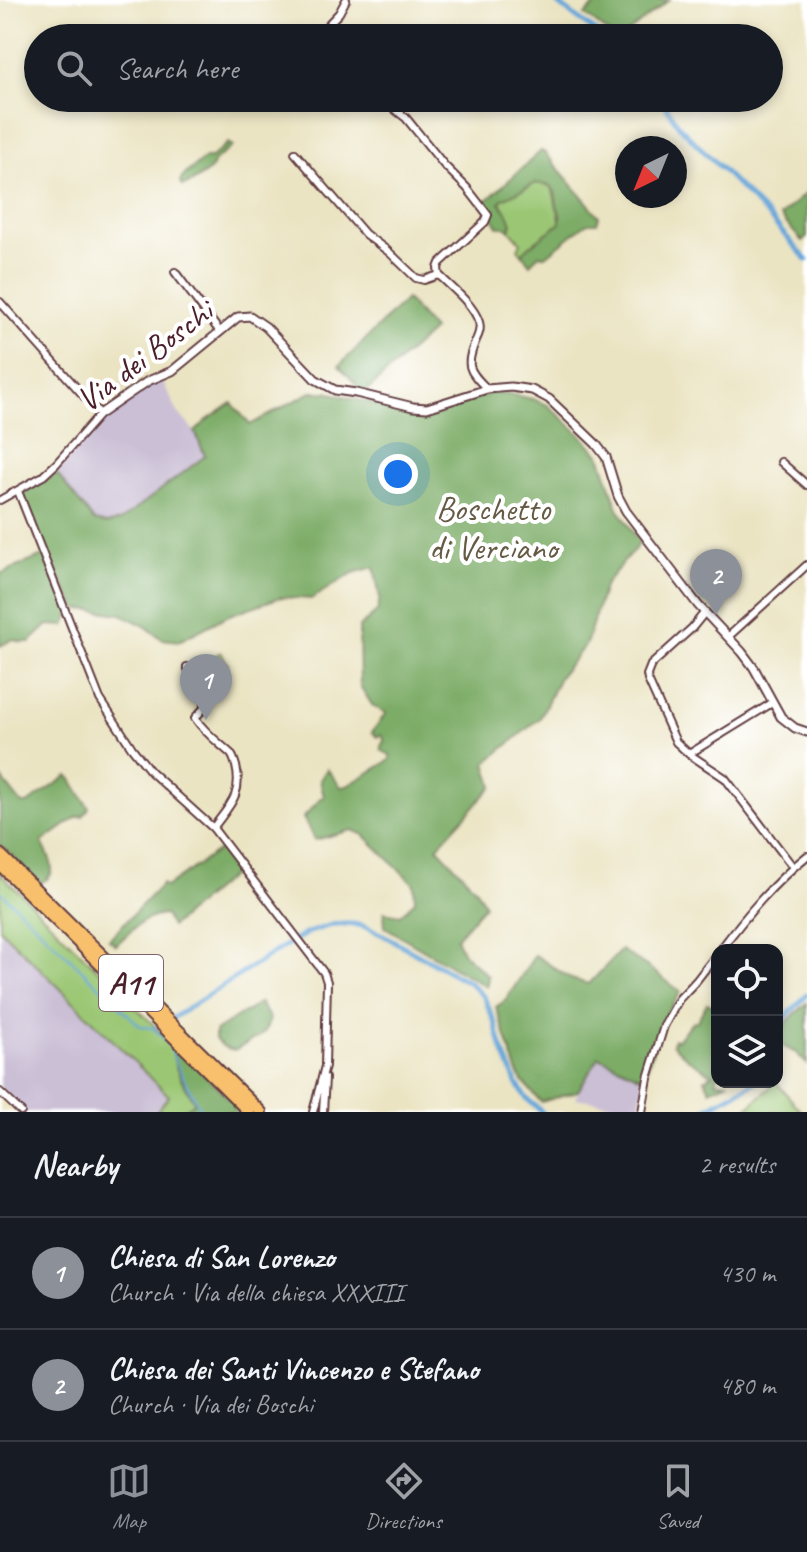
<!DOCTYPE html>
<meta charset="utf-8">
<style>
body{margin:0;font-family:Caveat,sans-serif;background:#20242c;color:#f1f3f6}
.controls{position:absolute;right:24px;bottom:24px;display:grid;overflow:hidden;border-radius:16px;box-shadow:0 4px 12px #0003}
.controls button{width:72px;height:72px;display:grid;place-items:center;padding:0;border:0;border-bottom:2px solid #363941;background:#171b24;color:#f1f3f6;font:40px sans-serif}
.compass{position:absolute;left:615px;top:136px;width:72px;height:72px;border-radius:50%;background:#171b24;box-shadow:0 4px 12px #0003;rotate:223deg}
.you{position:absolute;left:398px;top:474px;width:28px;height:28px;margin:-20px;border:6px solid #fff;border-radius:50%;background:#1a73e8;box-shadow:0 0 0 12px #1a73e833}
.badge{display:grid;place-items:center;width:52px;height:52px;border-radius:50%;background:#8c9099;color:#fff;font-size:26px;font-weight:700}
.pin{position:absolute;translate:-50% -66px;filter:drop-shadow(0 2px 4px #0008)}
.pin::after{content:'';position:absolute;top:42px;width:28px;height:24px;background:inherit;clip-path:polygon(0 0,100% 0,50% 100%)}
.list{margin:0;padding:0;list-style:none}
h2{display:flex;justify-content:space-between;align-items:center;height:104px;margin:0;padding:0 32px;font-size:34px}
h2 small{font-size:26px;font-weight:400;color:#9ea1a6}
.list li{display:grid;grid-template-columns:52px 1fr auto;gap:24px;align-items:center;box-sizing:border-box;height:112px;padding:0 32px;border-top:2px solid #363941}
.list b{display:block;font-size:30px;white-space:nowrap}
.list p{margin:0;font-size:26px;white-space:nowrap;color:#9ea1a6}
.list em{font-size:26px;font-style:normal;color:#9ea1a6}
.icon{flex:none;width:44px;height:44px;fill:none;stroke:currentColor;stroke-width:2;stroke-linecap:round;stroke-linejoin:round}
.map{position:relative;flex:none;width:807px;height:1112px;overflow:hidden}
.search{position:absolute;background:#171b24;box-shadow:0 4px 12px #0003;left:24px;right:24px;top:24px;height:88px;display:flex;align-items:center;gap:20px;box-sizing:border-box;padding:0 28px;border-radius:44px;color:#9ea1a6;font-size:30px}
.sheet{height:328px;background:#171b24}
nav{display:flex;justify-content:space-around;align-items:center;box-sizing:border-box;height:112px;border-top:2px solid #363941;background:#171b24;font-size:22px;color:#9ea1a6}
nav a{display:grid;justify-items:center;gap:4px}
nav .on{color:#8c9099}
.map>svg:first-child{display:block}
.industrial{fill:#cbbfd5}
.green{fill:#9bc774;stroke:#727350;stroke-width:2}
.forest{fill:#7cac66;stroke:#636648;stroke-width:2}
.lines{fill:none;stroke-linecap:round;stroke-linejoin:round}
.stream{stroke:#66a6d9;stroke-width:2}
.canal{stroke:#66a6d9;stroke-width:5}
.minor-casing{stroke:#623d42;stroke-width:10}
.tertiary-casing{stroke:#623d42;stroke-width:11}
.motorway-casing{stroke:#623d42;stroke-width:14}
.minor{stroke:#fff;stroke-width:6}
.tertiary{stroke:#fff;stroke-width:7}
.motorway{stroke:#f8bf6c;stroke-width:10}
.labels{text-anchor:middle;stroke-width:8;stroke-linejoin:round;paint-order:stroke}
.shield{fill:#fff;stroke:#80626b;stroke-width:2}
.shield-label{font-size:32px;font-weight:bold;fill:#4a1f2b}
.street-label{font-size:34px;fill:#4a1f2b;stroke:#fff}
.park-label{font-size:34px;fill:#665a45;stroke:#fff}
</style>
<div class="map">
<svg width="807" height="1112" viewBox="0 0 807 1112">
<rect width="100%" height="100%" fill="#fff"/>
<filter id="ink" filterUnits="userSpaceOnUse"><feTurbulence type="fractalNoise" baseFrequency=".0125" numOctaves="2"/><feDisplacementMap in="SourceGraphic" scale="16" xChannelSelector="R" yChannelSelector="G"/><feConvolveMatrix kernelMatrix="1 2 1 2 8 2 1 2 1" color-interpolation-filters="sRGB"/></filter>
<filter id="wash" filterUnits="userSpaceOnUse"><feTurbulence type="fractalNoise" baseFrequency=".006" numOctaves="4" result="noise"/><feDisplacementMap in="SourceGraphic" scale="32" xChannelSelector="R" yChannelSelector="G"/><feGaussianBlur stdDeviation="1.8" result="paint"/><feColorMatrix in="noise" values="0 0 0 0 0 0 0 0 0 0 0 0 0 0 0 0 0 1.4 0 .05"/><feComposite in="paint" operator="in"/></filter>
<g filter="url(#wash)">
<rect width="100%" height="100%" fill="#ebe4c3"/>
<path class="industrial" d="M162,380l15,31 18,21 10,24 -85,64 -13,4 -13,-3 -37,-47 26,-33 30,-31 36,-25z
M0,929l169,167 -13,16h-131l-25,-25z
M599,1056l45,22 -5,30 -64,-10z"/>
<path class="green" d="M536,183c18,1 17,6 20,21 2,7 4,11 4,19 -13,11 -27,18 -38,31l-4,-5 3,-6 -11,-13 2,-7 -12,-23z
M221,652l7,13 -29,17 -8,-13z
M0,873l174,172c-4,20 11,40 21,58l-15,9h-24l13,-16 -169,-167z
M776,1082l26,30h-59z"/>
<path class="forest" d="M601,0h68l-48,38h-6l-30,-23z
M228,143l5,3 -19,15 -3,8 -20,14 -9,3 -2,-5 3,-5 22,-18h6z
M541,151l4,2 54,63 -2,7h-9l-5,3 -37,30 -7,-1 -9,9 -8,-10c11,-13 25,-20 38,-31v-9l-3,-8 -2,-14 -5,-6 -14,-3 -35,17 -1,3c7,9 14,16 10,27l-3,-3h-8l-16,-23z
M807,192v45l-5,4 -22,-25z
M406,299l27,31 -68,63v1l-8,-5 -1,-5 -17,-18z
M311,392h16l76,19 25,4 63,-22 23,2 19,4 15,6 34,31 18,19 18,53 22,35 -35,41 -19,60 -27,33 -19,41 -54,45 7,23 -56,61 38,41 10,17 -29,33 6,14 26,24 -1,11 -102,-60 -1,-15 16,3 15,-14 -1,-17 -50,-49 -12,-5 -37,10 -12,-22 18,-20 3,-1 -4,-17 7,-11 14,18 6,-1 43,-26v-5l-9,-5v-4l3,-5 -1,-5 -3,-1 -3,2 -5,-5 14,-19 -14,-8 -12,-19 -1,-59 18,-15 3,-14 -6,-31 -21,6 -42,26 -30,-2 -52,18 -50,26 -17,-2 -17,-13 -24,-12 -29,-4 -15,-1 -30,-55 -25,-60 35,-20 37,47 13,3 13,-3 85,-65 -10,-24 11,-11 26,-18 18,22z
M45,555l26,56 -6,15 -17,-1 -18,17h-9l-8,-3 -13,7v-72z
M0,776l22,28h5l41,-28 3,2 18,30 -6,8 -6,1 -35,25c7,16 20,33 -3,41l-39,-39z
M221,849l11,15 1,10 -62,53 -6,-12c-22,1 -34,16 -49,30l-7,-6 53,-55 4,3z
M621,950l27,17 33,25 -18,27 -19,59 -45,-21 -21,34 -37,11 -19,-21 -5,-10 -21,-64 10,-7 29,-45 36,24 18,5z
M260,1003l10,16 -6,14 -30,18c-8,-2 -13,-5 -19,-12v-8z
M707,1003l10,5v74h12l-19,8 -5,-11 7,-5 -23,-14 -17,-16 2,-5 3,1 15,-18 5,-1z
M807,1003v61l-11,-11 -19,-10c1,-17 18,-28 30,-40z
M174,1045l69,67h-63l15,-10c-10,-17 -25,-37 -21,-57z"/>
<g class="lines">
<path class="stream" d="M0,891l140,135 10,2 6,-1
M153,1028l18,19 4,15 27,50"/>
<path class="canal" d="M553,0l51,38
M660,98l19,28 89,90 39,44
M173,1018l105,-68 29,-17 27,-9h19l10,2 20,9 87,48 14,14 11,26 6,23 15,36 10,16 16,14
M777,1026l30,-31
M700,1112l55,-30"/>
</g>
</g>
<g filter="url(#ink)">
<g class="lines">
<defs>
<path id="minor" d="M315,38l24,-25 7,-13
M380,98l26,20 38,47 23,23 21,27 -3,7 -45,41 -2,5 1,7c13,13 34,29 40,47 2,7 0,12 -3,18 -11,26 -8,30 11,49
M295,153l70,81 24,18 27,26 8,2 15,-5
M175,272l45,60
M0,302l100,112 -44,50 -13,12 -43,24
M781,462l26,23
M18,491l82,208 32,49 19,24 62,56 111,145 3,9 -2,84 -12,46
M705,612l-13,16 -41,37 -4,10 1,5 28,62 13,12 36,24 68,89
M729,636l78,-71
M187,667l20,38 -12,13c10,15 23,24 36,36 3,4 3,6 5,12 7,29 -7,40 -23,62
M689,754l83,-51
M720,950c26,-34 53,-67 87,-94
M0,1092l21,20
M323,1112l2,-34
M642,1112l6,-34 16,-52 15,-27 17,-18 21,-27"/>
<path id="tertiary" d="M100,414l48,-33 24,-10 66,-54 12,-1 16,11 49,52 20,11 21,3 57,14 14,1 60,-19 24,-2 21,3 17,9 47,45 10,13 12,39 8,15 72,94 44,47 12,16 27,49 14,11 12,4"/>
<path id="motorway" d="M0,854l261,258
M0,865l249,247"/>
</defs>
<use href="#minor" class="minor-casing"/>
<use href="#tertiary" class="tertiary-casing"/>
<use href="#motorway" class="motorway-casing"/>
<use href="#minor" class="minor"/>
<use href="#tertiary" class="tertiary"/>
<use href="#motorway" class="motorway"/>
</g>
</g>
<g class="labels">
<rect class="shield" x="99" y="955" width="64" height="56" rx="6"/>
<g class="shield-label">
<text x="131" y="994">A11</text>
</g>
<g class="street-label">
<text transform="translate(144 355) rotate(-37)" y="12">Via dei Boschi</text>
</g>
<g class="park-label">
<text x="493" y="520">Boschetto<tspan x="493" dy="39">di Verciano</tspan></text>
</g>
</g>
</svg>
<div class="controls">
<button><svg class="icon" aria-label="locate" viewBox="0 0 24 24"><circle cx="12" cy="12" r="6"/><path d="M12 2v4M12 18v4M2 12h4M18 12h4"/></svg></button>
<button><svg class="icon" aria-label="layers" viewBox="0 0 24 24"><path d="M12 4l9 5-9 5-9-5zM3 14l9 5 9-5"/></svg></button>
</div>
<svg class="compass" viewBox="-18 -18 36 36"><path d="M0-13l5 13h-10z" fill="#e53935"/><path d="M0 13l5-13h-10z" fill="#9ea1a6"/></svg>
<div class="you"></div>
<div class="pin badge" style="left:206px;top:720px">1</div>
<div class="pin badge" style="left:716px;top:615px">2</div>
<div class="search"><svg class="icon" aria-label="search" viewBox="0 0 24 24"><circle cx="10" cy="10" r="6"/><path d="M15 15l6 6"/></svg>Search here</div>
</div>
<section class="sheet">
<h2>Nearby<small>2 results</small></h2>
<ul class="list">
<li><span class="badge">1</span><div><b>Chiesa di San Lorenzo</b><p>Church · Via della chiesa XXXIII</p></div><em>430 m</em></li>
<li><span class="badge">2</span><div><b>Chiesa dei Santi Vincenzo e Stefano</b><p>Church · Via dei Boschi</p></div><em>480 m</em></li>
</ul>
</section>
<nav>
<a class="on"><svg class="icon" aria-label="map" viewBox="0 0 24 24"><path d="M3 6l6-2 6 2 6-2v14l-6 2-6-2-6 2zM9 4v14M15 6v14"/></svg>Map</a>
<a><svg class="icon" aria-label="directions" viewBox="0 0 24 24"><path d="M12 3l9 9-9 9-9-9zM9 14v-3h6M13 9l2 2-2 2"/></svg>Directions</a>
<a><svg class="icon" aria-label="saved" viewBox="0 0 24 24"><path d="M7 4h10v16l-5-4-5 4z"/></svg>Saved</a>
</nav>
